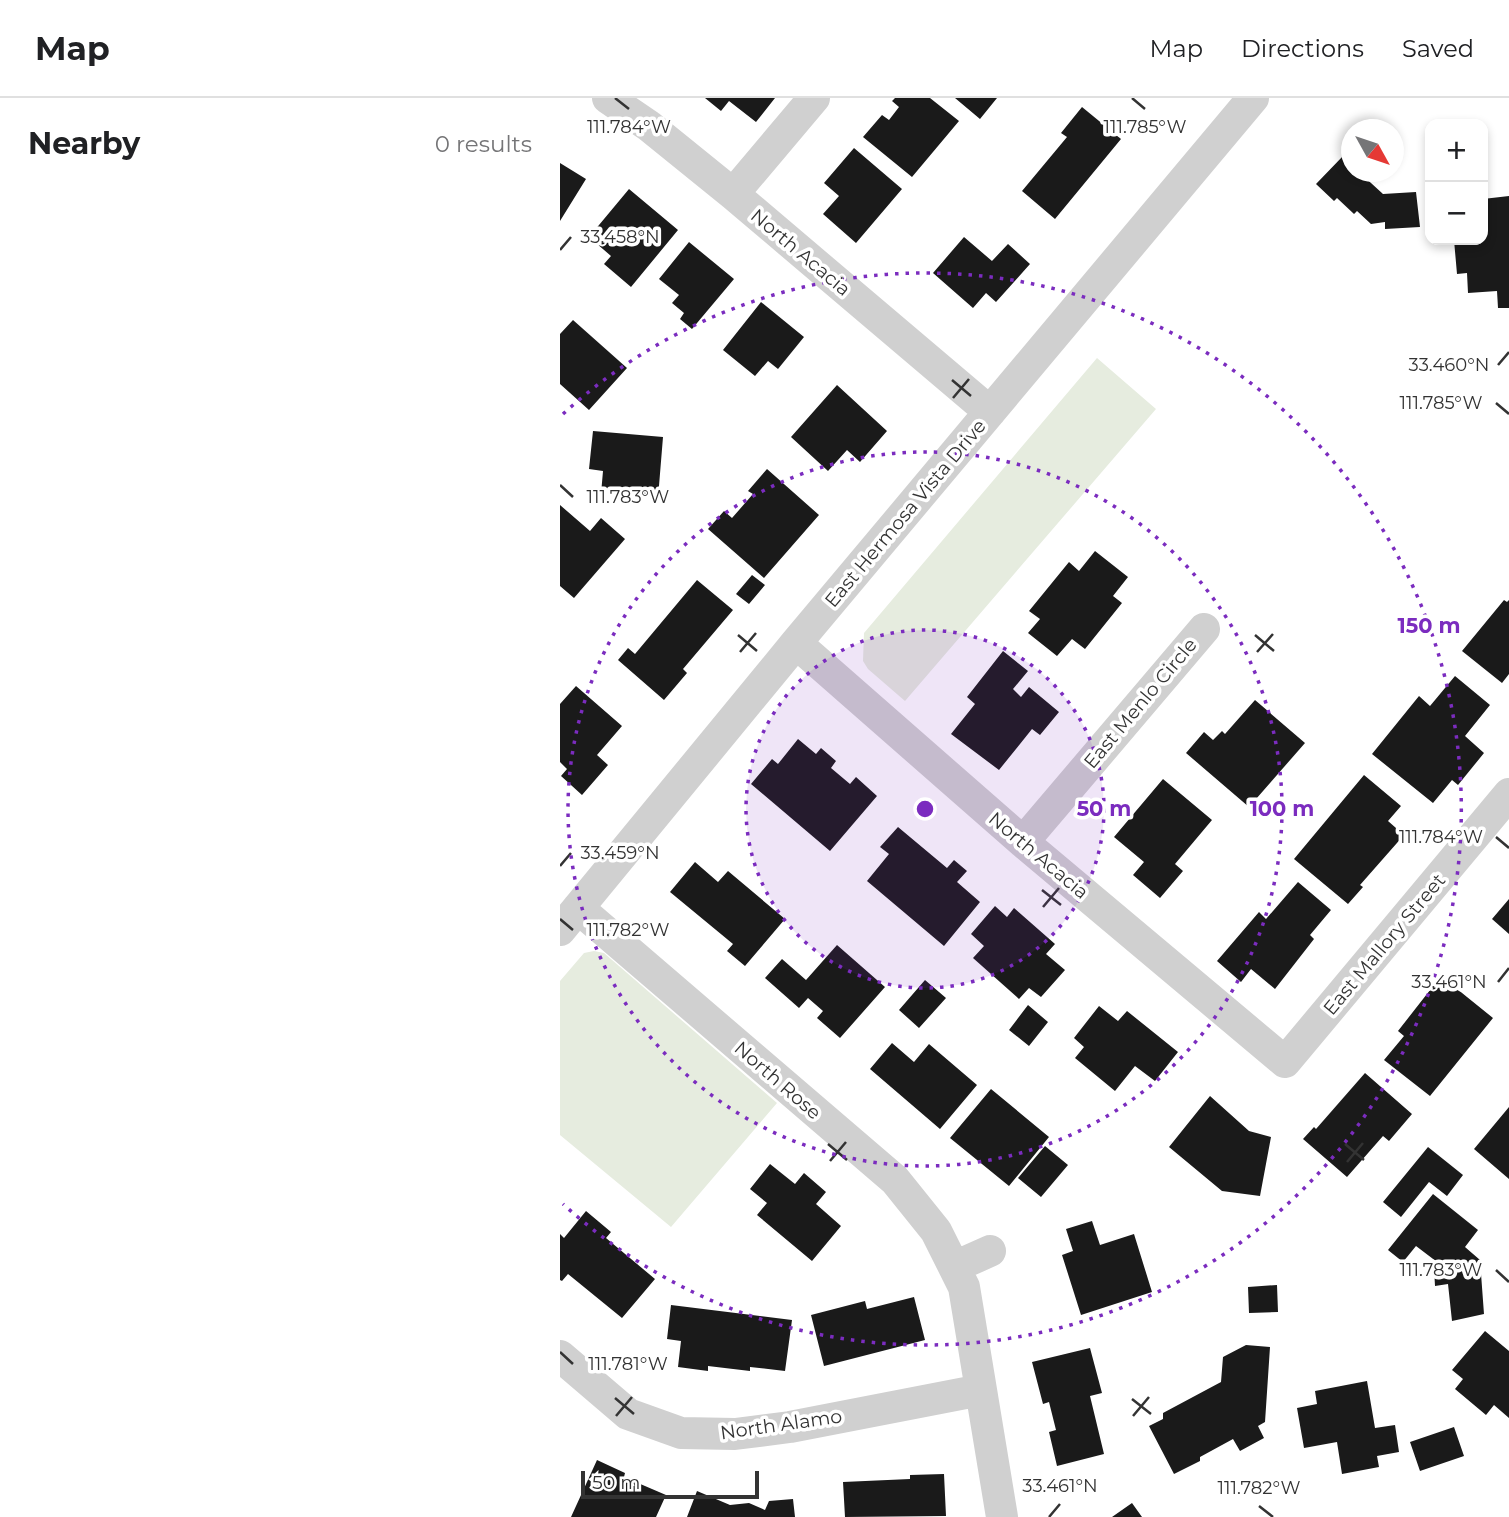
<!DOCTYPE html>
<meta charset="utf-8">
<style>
body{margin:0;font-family:Montserrat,sans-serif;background:#f2f2f2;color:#202124}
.controls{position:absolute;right:21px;top:21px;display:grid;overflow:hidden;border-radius:14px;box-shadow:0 4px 10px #0003}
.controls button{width:63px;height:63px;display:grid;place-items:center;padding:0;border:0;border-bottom:2px solid #e0e0e0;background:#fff;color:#202124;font:35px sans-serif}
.compass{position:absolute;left:781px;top:21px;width:63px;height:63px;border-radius:50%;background:#fff;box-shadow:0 4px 10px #0003;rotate:130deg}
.scale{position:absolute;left:21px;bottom:18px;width:178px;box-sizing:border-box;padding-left:7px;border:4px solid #333;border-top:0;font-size:19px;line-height:24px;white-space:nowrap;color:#333;-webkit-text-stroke:5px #fff;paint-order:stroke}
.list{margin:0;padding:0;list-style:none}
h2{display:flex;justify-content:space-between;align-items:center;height:91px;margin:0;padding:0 28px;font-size:30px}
h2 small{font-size:23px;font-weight:400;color:#757577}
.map{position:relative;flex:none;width:949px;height:1419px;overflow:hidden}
header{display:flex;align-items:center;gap:42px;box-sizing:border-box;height:98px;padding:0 35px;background:#fff;border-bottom:2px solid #e0e0e0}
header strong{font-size:33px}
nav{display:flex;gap:38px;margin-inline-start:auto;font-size:24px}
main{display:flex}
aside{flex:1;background:#fff}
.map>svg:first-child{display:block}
.green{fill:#e6ecdf}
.building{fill:#1a1a1a}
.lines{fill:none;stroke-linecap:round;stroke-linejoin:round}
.minor{stroke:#d0d0d0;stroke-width:32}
.ticks{fill:none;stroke:#333;stroke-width:2.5}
.ring{fill:none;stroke:#7b2cbf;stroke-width:3.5;stroke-dasharray:3.5 7}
.labels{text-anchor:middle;stroke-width:7;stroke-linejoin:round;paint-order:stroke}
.street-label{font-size:19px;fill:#333;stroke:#fff}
.ticks-label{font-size:18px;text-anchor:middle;fill:#333;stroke:#fff;stroke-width:7;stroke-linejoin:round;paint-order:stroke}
.centre{fill:#7b2cbf;stroke:#fff;stroke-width:3.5}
.ring-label{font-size:21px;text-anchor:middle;font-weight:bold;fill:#7b2cbf;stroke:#fff;stroke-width:7;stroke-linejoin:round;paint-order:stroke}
</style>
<header>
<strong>Map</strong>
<nav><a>Map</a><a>Directions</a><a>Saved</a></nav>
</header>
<main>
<aside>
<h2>Nearby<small>0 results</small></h2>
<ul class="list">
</ul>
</aside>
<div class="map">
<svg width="949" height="1419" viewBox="0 0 949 1419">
<rect width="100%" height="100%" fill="#fff"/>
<path class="green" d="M537,260l59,51 -251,292 -37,-32 -5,-8 1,-28z
M34,853l10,2 173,150 -106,124 -111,-92v-154l24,-28z"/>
<path class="building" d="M145,0h70l-19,24 -27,-21 -8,10z
M335,0h35l29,23 -47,56 -49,-40 19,-22 7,5 10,-13 -7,-6z
M395,0h42l-17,21z
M522,9l39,32 -66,80 -33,-28 45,-54 -6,-4z
M294,50l48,41 -46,54 -33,-29 16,-18 -15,-13z
M783,58l9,8v8h7l24,22 33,-2 4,35 -35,2v-7l-14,2 -14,-13 -3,3 -17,-16 -3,3 -18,-17z
M0,65l26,16 -26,42z
M69,91l49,41 -47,57 -27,-23 7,-8 -22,-19z
M949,98v112h-11l-1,-17 -29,2 -1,-20 -10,1 -3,-34h29v-41z
M404,139l28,24 16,-17 22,20 -34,38 -10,-9 -13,15 -40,-35z
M129,144l45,37 -42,50 -12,-10 4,-6 -12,-10 7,-8 -20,-16z
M201,204l43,35 -26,32 -10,-8 -13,15 -32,-26z
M13,222l54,48 -38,42 -29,-26v-50z
M277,287l50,46 -27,31 -13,-12 -19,21 -37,-34z
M33,333l70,6 -5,61 -57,-4 2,-23 -14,-2z
M207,371l52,46 -55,63 -56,-49 16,-18 8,7 21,-24 -5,-3z
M0,407l30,26 11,-13 24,21 -51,59 -14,-12z
M535,453l33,26 -15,19 9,7 -37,46 -13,-10 -15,17 -29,-23 12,-14 -11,-8 40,-49 10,9z
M192,477l13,10 -16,19 -13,-10z
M137,482l36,30 -50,59 4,4 -23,27 -46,-40 10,-12 7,6z
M944,502l3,2 2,-2v74l-7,9 -40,-32z
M443,553l25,20 -15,18 8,8 8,-10 30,25 -19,23 -8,-6 -33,41 -48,-36 24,-30 -8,-7z
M895,578l35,29 -25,31 19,17 -26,32 -6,-5 -19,23 -61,-49 47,-58 11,10z
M16,588l46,40 -25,29 11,10 -26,30 -21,-19 6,-7 -7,-7v-58z
M695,602l50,43 -56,64 -63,-54 18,-21 9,8 9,-9 3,3z
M238,641l18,15 5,-6 15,13 -5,7 19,16 6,-7 21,19 -47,55 -79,-67 21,-25 6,5z
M804,677l37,31 -13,15 16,14 -44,50 3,2 -15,17 -54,-45z
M603,681l49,41 -37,44 8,7 -23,27 -27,-23 11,-13 -30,-25z
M338,729l49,41 7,-8 13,11 -10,11 23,20 -36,44 -77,-65 22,-27 -9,-7z
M135,764l23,20 10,-11 57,48 -40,47 -18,-15 6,-7 -63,-52z
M738,784l33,28 -21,25 4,4 -39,50 -24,-20 -10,13 -24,-21 42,-49 7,7z
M949,801v35l-17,-15z
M435,808l12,11 7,-9 41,36 -9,10 19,16 -24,27 -12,-9 -10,11 -46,-41 11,-12 -13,-12z
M277,847l48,42 -45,51 -23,-20 6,-7 -15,-13 -9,10 -34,-30 17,-19 24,21z
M881,878l52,42 -63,78 -46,-36 20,-24 -6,-5z
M365,882l21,18 -27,30 -20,-18z
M468,907l20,17 -19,24 -20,-16z
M539,908l19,15 9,-10 51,41 -23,29 -20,-15 -20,25 -40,-33 9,-11 -10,-9z
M332,945l22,19 15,-18 48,41 -37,44 -70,-60z
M805,975l47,41 -23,27 -6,-5 -36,41 -44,-38 11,-12 2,2z
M431,991l58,48 -40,49 -59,-48z
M650,998l39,35 22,6 -11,59 -38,-5 -53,-44z
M949,1009v72l-35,-30z
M485,1048l23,19 -27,32 -23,-19z
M868,1049l35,28 -16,21 -18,-14 -28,35 -18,-15z
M210,1066l25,20 9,-11 22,19 -10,12 25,22 -29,35 -55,-46 10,-12 -17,-14z
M873,1096l45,36 -13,17 15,13 4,54 -32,7 -4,-37 -13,2 -1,-18 7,-3 -25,-19 -13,16 -15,-12z
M26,1113l25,21 -5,6 49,41 -33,39 -54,-44 -6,7 -2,-1v-46l4,4z
M532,1123l8,24 34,-11 18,58 -71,23 -19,-60 11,-4 -7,-22z
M717,1187l1,27 -29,1 -1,-26z
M354,1199l11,43 -101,26 -13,-51 54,-14 2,8z
M111,1207l121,15 -7,51 -35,-4v4l-42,-5v5l-30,-4 3,-26 -14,-2z
M925,1233l24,20v67l-15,-13 -8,10 -31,-26 8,-10 -11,-9z
M686,1247l24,2 -5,75 -7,4 6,12 -24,13 -7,-12 -33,18v4l-26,13 -25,-48 14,-7v-6l58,-31 2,-25z
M530,1250l12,45 -12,3 14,58 -47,12 -8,-34 7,-2 -7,-28 -6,2 -11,-42z
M807,1283l8,47 20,-3 4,27 -22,4 2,11 -37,7 -5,-32 -33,6 -7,-40 20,-4 -2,-13z
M894,1329l10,29 -44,15 -10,-29z
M37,1362l28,13 -1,4 42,18 -10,22h-85z
M384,1376l2,42 -101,1 -2,-35 67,-3v-4z
M137,1393l33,14 19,-2 16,7 4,-9 24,-2 2,18h-108z
M572,1405l10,14h-30z"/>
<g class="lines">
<path class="minor" d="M48,0l41,28 84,68 257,218
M173,96l81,-96
M236,545l227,199 262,220 224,-268
M463,744l181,-213
M18,810l317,272 41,51 28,56 38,230
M0,832l236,-287 457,-545
M394,1169l36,-16
M0,1258l68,58 53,19 54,1 55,-7 191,-37"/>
</g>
<path class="ticks" d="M55,0l14,11M572,0l13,11M0,152l11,-13M938,267l11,-13M392,282l19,16M393,300l16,-19M936,305l13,11M0,387l13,12M178,537l19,16M695,537l19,16M180,554l16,-19M697,554l16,-18M936,739l13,11M0,768l11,-13M482,792l19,15M483,809l16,-19M0,821l13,11M938,884l11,-14M268,1046l19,16M785,1046l19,16M270,1063l16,-19M787,1064l16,-19M936,1172l13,12M0,1254l13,12M55,1300l19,16M572,1301l19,15M56,1318l16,-19M573,1318l16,-19M699,1408l14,11M489,1419l11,-13"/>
<circle cx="365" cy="711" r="179" fill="#7b2cbf" fill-opacity=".12"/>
<g class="ring">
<circle cx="365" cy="711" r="179"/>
<circle cx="365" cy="711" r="357"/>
<path d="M3 316A536 536 0 1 1 3 1106"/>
</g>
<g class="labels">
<g class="street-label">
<text transform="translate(241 154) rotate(40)" y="7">North Acacia</text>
<text transform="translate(345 415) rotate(-50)" y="7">East Hermosa Vista Drive</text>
<text transform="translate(580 605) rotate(-50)" y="7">East Menlo Circle</text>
<text transform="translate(479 757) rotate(40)" y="7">North Acacia</text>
<text transform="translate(824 846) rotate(-50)" y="7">East Mallory Street</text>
<text transform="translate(218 982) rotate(41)" y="7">North Rose</text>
<text transform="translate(221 1326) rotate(-8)" y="7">North Alamo</text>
</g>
</g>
<g class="ticks-label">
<text x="69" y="35">111.784°W</text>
<text x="585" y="35">111.785°W</text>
<text x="60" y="145">33.458°N</text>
<text x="889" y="273">33.460°N</text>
<text x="881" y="311">111.785°W</text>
<text x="68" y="405">111.783°W</text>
<text x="881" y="745">111.784°W</text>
<text x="60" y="761">33.459°N</text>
<text x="68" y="838">111.782°W</text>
<text x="889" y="890">33.461°N</text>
<text x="881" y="1178">111.783°W</text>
<text x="68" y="1272">111.781°W</text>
<text x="500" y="1394">33.461°N</text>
<text x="699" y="1396">111.782°W</text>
</g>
<circle cx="365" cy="711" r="10" class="centre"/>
<g class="ring-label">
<text x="869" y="535">150 m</text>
<text x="544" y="718">50 m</text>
<text x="722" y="718">100 m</text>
</g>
</svg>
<div class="controls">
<button>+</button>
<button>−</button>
</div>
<svg class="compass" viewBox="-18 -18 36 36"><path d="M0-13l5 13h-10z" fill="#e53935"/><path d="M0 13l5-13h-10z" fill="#757577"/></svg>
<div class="scale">50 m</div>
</div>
</main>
